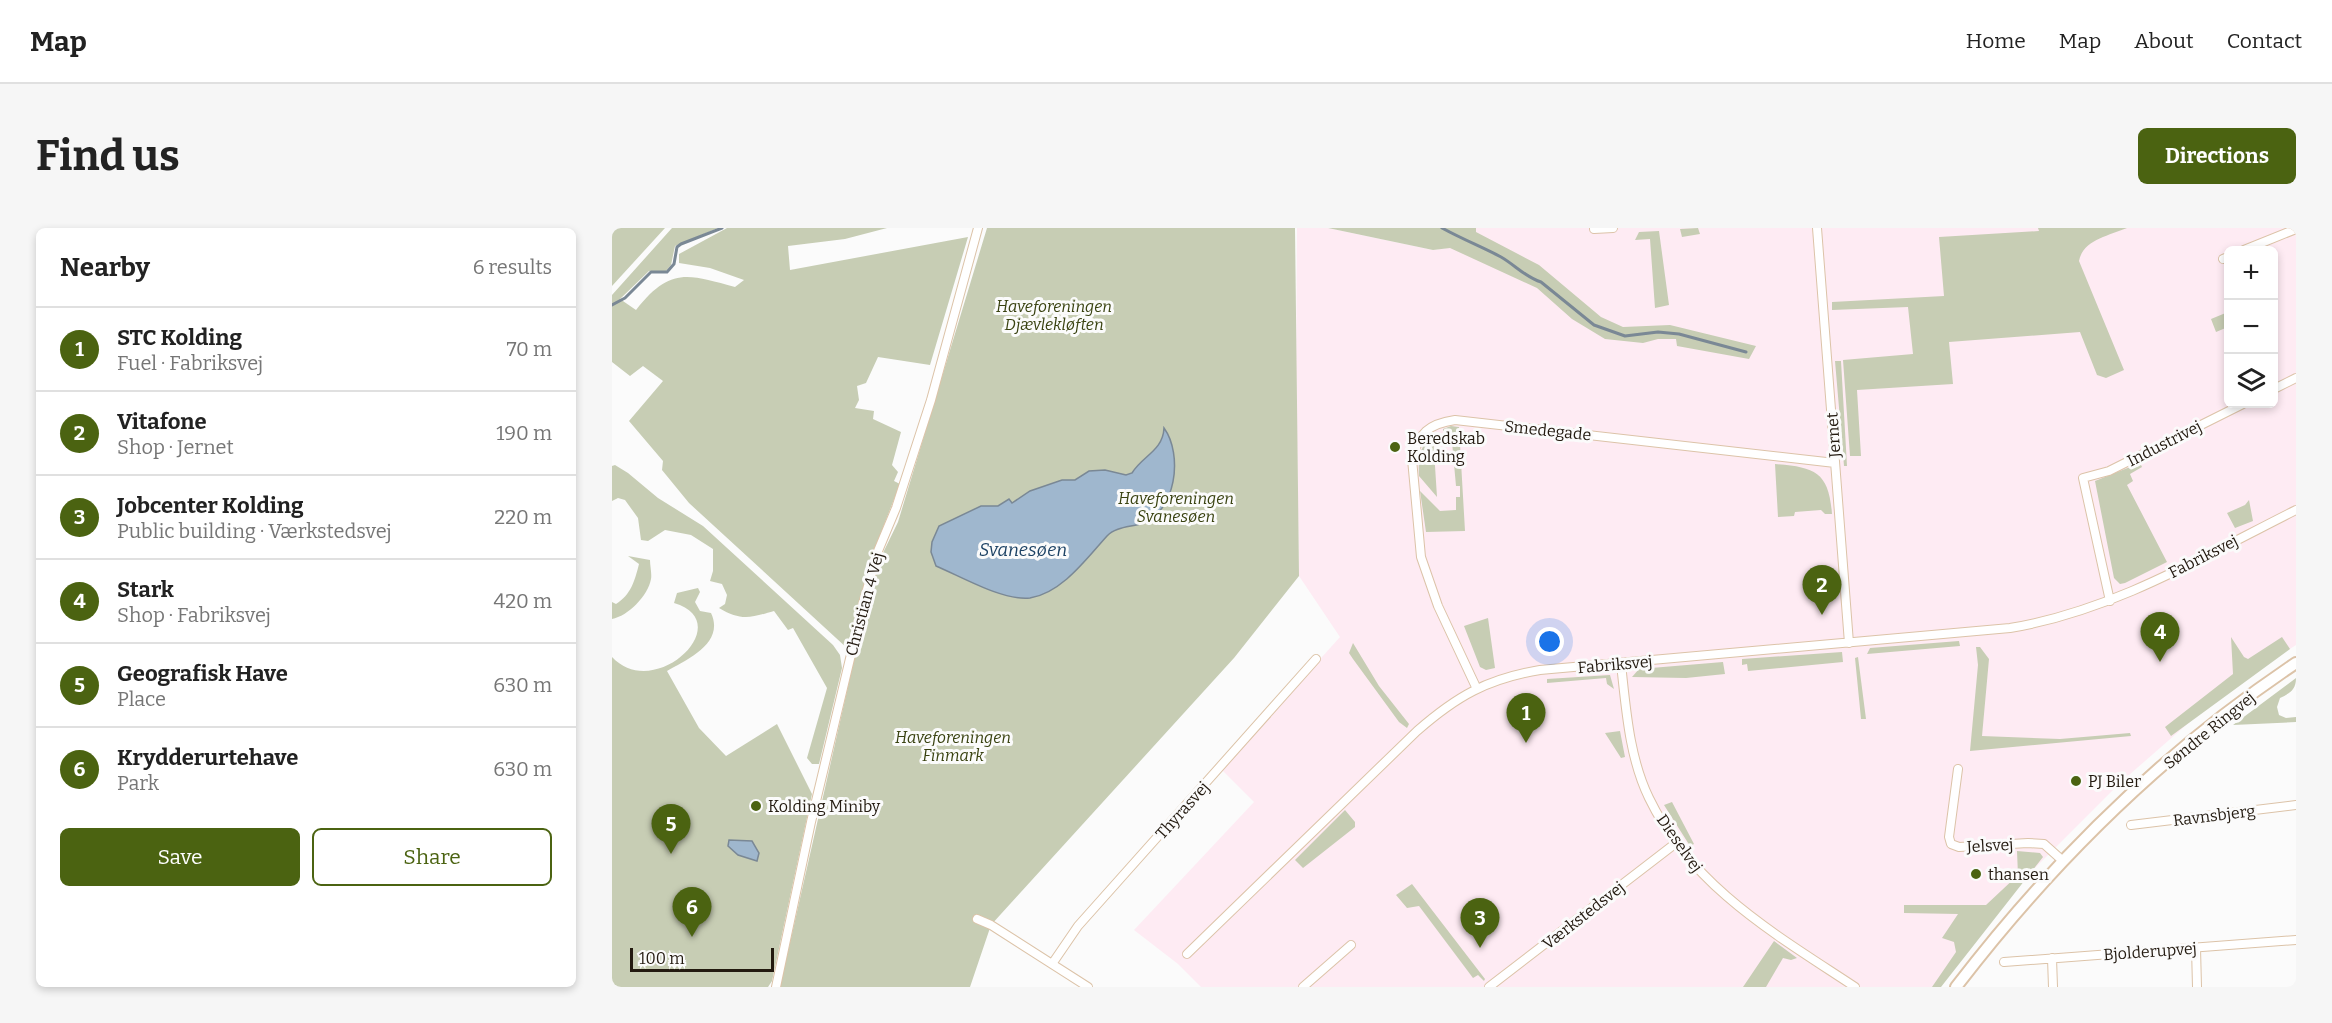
<!DOCTYPE html>
<meta charset="utf-8">
<style>
body{margin:0;font-family:Bitter,serif;background:#f6f6f6;color:#222}
.controls{position:absolute;right:18px;top:18px;display:grid;overflow:hidden;border-radius:9px;box-shadow:0 3px 9px #0003}
.controls button{width:54px;height:54px;display:grid;place-items:center;padding:0;border:0;border-bottom:2px solid #e0e0e0;background:#fff;color:#222;font:30px sans-serif}
.scale{position:absolute;left:18px;bottom:15px;width:144px;box-sizing:border-box;padding-left:6px;border:3px solid #231a10;border-top:0;font-size:16px;line-height:21px;white-space:nowrap;color:#231a10;-webkit-text-stroke:4px #fbfbfb;paint-order:stroke}
.you{position:absolute;left:938px;top:414px;width:21px;height:21px;margin:-15px;border:4px solid #fff;border-radius:50%;background:#1a73e8;box-shadow:0 0 0 9px #1a73e833}
.badge{display:grid;place-items:center;width:39px;height:39px;border-radius:50%;background:#4b6311;color:#fff;font-size:20px;font-weight:700}
.pin{position:absolute;translate:-50% -50px;filter:drop-shadow(0 2px 3px #0008)}
.pin::after{content:'';position:absolute;top:32px;width:21px;height:18px;background:inherit;clip-path:polygon(0 0,100% 0,50% 100%)}
.list{margin:0;padding:0;list-style:none}
h2{display:flex;justify-content:space-between;align-items:center;height:78px;margin:0;padding:0 24px;font-size:26px}
h2 small{font-size:20px;font-weight:400;color:#767676}
.list li{display:grid;grid-template-columns:39px 1fr auto;gap:18px;align-items:center;box-sizing:border-box;height:84px;padding:0 24px;border-top:2px solid #e0e0e0}
.list b{display:block;font-size:22px;white-space:nowrap}
.list p{margin:0;font-size:20px;white-space:nowrap;color:#767676}
.list em{font-size:20px;font-style:normal;color:#767676}
.actions{display:flex;gap:12px;padding:18px 24px}
.actions a{flex:1;padding:14px 0;border:2px solid #4b6311;border-radius:9px;text-align:center;font-size:21px;color:#4b6311}
.actions .main{background:#4b6311;color:#fff}
.icon{flex:none;width:33px;height:33px;fill:none;stroke:currentColor;stroke-width:2;stroke-linecap:round;stroke-linejoin:round}
.map{position:relative;flex:none;width:1684px;height:759px;overflow:hidden;border-radius:9px}
header{display:flex;align-items:center;gap:36px;box-sizing:border-box;height:84px;padding:0 30px;background:#fff;border-bottom:2px solid #e0e0e0}
header strong{font-size:28px}
nav{display:flex;gap:33px;margin-inline-start:auto;font-size:21px}
.intro{display:flex;align-items:center;justify-content:space-between;box-sizing:border-box;height:144px;padding:0 36px}
h1{margin:0;font-size:42px}
.button{padding:15px 27px;border-radius:9px;background:#4b6311;color:#fff;font-size:21px;font-weight:700}
main{display:flex;gap:36px;padding:0 36px}
aside{flex:1;background:#fff;border-radius:9px;box-shadow:0 3px 9px #0003}
.map>svg:first-child{display:block}
.industrial{fill:#feebf3;fill-rule:evenodd}
.green{fill:#c7cdb4}
.water{fill:#9fb7ce;stroke:#7a8895;stroke-width:1.5}
.lines{fill:none;stroke-linecap:round;stroke-linejoin:round}
.stream{stroke:#7a8895;stroke-width:3}
.minor-casing{stroke:#dcc3a8;stroke-width:10}
.secondary-casing{stroke:#dcc3a8;stroke-width:14}
.minor{stroke:#fff;stroke-width:8}
.secondary{stroke:#fff;stroke-width:10}
.poi-dot{fill:#4b6311;stroke:#fbfbfb;stroke-width:2}
.labels{text-anchor:middle;stroke-width:6;stroke-linejoin:round;paint-order:stroke}
.park-label{font-size:16px;font-style:italic;fill:#394210;stroke:#fbfbfb}
.street-label{font-size:16px;fill:#231a10;stroke:#fbfbfb}
.poi-label{font-size:16px;fill:#231a10;stroke:#fbfbfb;text-anchor:start}
.water-label{font-size:18px;font-style:italic;fill:#1d4264;stroke:#fbfbfb}
</style>
<header>
<strong>Map</strong>
<nav><a>Home</a><a>Map</a><a>About</a><a>Contact</a></nav>
</header>
<div class="intro"><h1>Find us</h1><a class="button">Directions</a></div>
<main>
<aside>
<h2>Nearby<small>6 results</small></h2>
<ul class="list">
<li><span class="badge">1</span><div><b>STC Kolding</b><p>Fuel · Fabriksvej</p></div><em>70 m</em></li>
<li><span class="badge">2</span><div><b>Vitafone</b><p>Shop · Jernet</p></div><em>190 m</em></li>
<li><span class="badge">3</span><div><b>Jobcenter Kolding</b><p>Public building · Værkstedsvej</p></div><em>220 m</em></li>
<li><span class="badge">4</span><div><b>Stark</b><p>Shop · Fabriksvej</p></div><em>420 m</em></li>
<li><span class="badge">5</span><div><b>Geografisk Have</b><p>Place</p></div><em>630 m</em></li>
<li><span class="badge">6</span><div><b>Krydderurtehave</b><p>Park</p></div><em>630 m</em></li>
</ul>
<div class="actions"><a class="main">Save</a><a>Share</a></div>
</aside>
<div class="map">
<svg width="1684" height="759" viewBox="0 0 1684 759">
<rect width="100%" height="100%" fill="#fbfbfb"/>
<path class="industrial" d="M685,0h31l105,22 43,-6v-16h820v417l-52,34 -52,41 -71,62 -114,114 -69,91h-737l-23,-23 -44,-34 120,-128 -33,-33 119,-132 -41,-61 -3,-203zM1616,22h46v154h-46z"/>
<path class="green" d="M0,0h53l-53,58z
M60,0h46l-43,18 -4,19 -6,7 -16,-1 -29,28 16,11c34,-43 51,-36 99,-23l9,-7 -34,-12 -31,-5v-9l48,-26h160l-42,11 -57,7 2,24 178,-33 -38,128 -52,-8 -12,26 -9,3 2,14 -4,8 19,3 -1,8 28,13 -9,33 6,7 -4,9 6,3 -29,74 -23,91 -159,-146 -27,-33 1,-9 -34,-40 34,-40 -20,-15 -13,10 -18,-14v-67z
M375,0h308l4,348 -65,82 -243,267 -21,62h-190l81,-358 20,-72 17,-35z
M716,0h148v4l63,33 62,52 22,10 47,-2 86,21 -7,13 -72,-13 -1,-7h-18l-15,4 -38,-4 -33,-20 -35,-31 -87,-40 -17,2z
M1086,0l2,6 -18,3 -2,-8z
M1426,0h89c-19,8 -44,12 -48,33l45,109 -18,8 -9,-3 -17,-43 -131,10 4,42 -96,6 4,66h-11l-7,-96 70,-6 -5,-47 -76,3v-8l112,-6 -5,-59 100,-6z
M1047,3l10,74 -14,3 -5,-69 -15,1 4,-8z
M1616,84v15l-12,5 -5,-13z
M1223,133h6l6,105h-3z
M839,198l8,1 6,104 -39,1 -6,-41 20,20 16,-1v-13h4v-11h-4l-5,-55h-8v-2z
M821,207l4,62 -18,-21c-1,-17 0,-30 14,-41z
M1528,235l2,4 -12,7 3,7 -6,4 40,77 -42,21 -5,1 -6,-6 -19,-97z
M1163,236c40,3 54,8 57,50h-7l-4,-4 -26,2 -1,4 -16,1z
M3,237l13,8 30,25 45,28 130,119 7,10 2,13 -23,96h-7l-5,-6 20,-70 -34,-60 -5,2 -14,-19c-24,7 -33,10 -55,-3l6,-4 2,-9 -5,-11 -12,-3 3,-10v-22l-22,-14 -26,-5 -17,11 -7,-1 -3,-22 -13,-18 -7,-2 -6,3v-35z
M1637,272l4,21 -18,7 -8,-15 18,-8z
M16,328l22,4c0,6 2,14 1,19 -3,17 -23,37 -39,40v-17l4,2c15,-9 19,-24 23,-40z
M86,360l2,4 -5,10 5,9 11,2c14,30 -23,46 -44,58l32,57 27,28 51,-32 35,70 -40,187 -4,6h-156v-330c43,46 127,-35 62,-54l3,-10z
M876,390l7,50 -9,2 -6,-3 -16,-41z
M1619,409l13,20 4,2 34,-22 8,12 -119,87 -6,-9 68,-53z
M1347,413l1,5 -93,8 3,-6z
M741,415l26,43 30,38 -2,4 -8,-6 -46,-63 -4,-6z
M1364,419h4l9,12 -7,77 78,3 70,-6 1,3 -161,15 8,-86z
M1230,424l1,10 -95,9 -1,-7 -5,1v-6z
M1246,429l8,62h-5l-6,-61z
M1111,434l2,12 -39,4 -54,-1 7,-8z
M998,447l4,14 -7,-5 -1,-6 -59,5v-4z
M1684,450c0,12 -6,15 -16,20l-3,9 2,8 7,3 10,-1v5l-63,3z
M1008,503l5,26 -4,1 -16,-25z
M1060,574l22,42 -4,2 -26,-41z
M733,582l10,12v5l-52,41 -8,-8z
M1405,623l23,2 3,4 -102,130h-9l24,-35 -2,-10 -12,-4 16,-24 -54,-1v-8h82l32,-30z
M800,656l73,95 -1,2 -6,-6 -5,3 -54,-72 -12,2 -11,-13z
M1162,713l23,17 -6,2 -8,-2 -17,29h-23z"/>
<path class="water" d="M552,200c19,26 13,85 -24,96 -10,3 -25,3 -33,12 -20,22 -45,57 -77,62 -27,3 -68,-21 -94,-32l-5,-14 1,-10 7,-16 42,-20h17l11,-7 3,4 18,-12 32,-11h13l14,-9 16,-1 21,5 6,-2c10,-17 31,-22 32,-45z
M117,612l23,1 7,12 -2,8 -19,-6 -10,-9z"/>
<g class="lines">
<path class="stream" d="M830,0c20,11 40,19 59,29 14,8 24,20 40,25l53,43 31,11 33,-4 21,2 67,18
M0,77l13,-7 26,-26h16l7,-8 3,-17 4,-3 41,-16"/>
<defs>
<path id="minor" d="M1205,0l32,415
M982,1l19,-1
M1632,22l52,-21
M1611,31l5,-2
M1662,161l22,-11
M1498,373l-27,-123 26,-7 134,-67
M1009,436c5,44 8,93 28,134 43,89 126,136 206,189
M864,459l-38,-81 -17,-49 -9,-98c7,-26 16,-35 43,-39l380,43
M1346,541l-9,68 2,7 8,3 69,-4 16,1 19,17
M1519,597l165,-20
M365,691l14,6 97,62
M1584,720l1,39
M575,726l230,-223c40,-35 70,-52 123,-61l470,-42c103,-17 194,-72 286,-118
M1440,730l1,29
M1392,734l292,-22
M440,736l26,-38 238,-267
M164,759l35,-165 53,-222 14,-49 18,-43 35,-108 47,-172
M691,759l48,-42
M877,759l187,-144"/>
<path id="secondary" d="M1344,759c95,-124 210,-237 340,-324"/>
</defs>
<use href="#minor" class="minor-casing"/>
<use href="#secondary" class="secondary-casing"/>
<use href="#minor" class="minor"/>
<use href="#secondary" class="secondary"/>
</g>
<g class="poi-dot">
<circle cx="783" cy="219" r="6"/>
<circle cx="1464" cy="553" r="6"/>
<circle cx="144" cy="578" r="6"/>
<circle cx="1364" cy="646" r="6"/>
</g>
<g class="labels">
<g class="park-label">
<text x="442" y="84">Haveforeningen<tspan x="442" dy="18">Djævlekløften</tspan></text>
<text x="564" y="276">Haveforeningen<tspan x="564" dy="18">Svanesøen</tspan></text>
<text x="341" y="515">Haveforeningen<tspan x="341" dy="18">Finmark</tspan></text>
</g>
<g class="street-label">
<text transform="translate(936 202) rotate(6)" y="6">Smedegade</text>
<text transform="translate(1221 207) rotate(-94)" y="6">Jernet</text>
<text transform="translate(1552 215) rotate(-27)" y="6">Industrivej</text>
<text transform="translate(1591 328) rotate(-27)" y="6">Fabriksvej</text>
<text transform="translate(252 376) rotate(-75)" y="6">Christian 4 Vej</text>
<text transform="translate(1003 436) rotate(-5)" y="6">Fabriksvej</text>
<text transform="translate(1597 502) rotate(-39)" y="6">Søndre Ringvej</text>
<text transform="translate(570 582) rotate(-48)" y="6">Thyrasvej</text>
<text transform="translate(1602 587) rotate(-7)" y="6">Ravnsbjerg</text>
<text transform="translate(1068 615) rotate(55)" y="6">Dieselvej</text>
<text transform="translate(1378 617) rotate(-3)" y="6">Jelsvej</text>
<text transform="translate(971 687) rotate(-38)" y="6">Værkstedsvej</text>
<text transform="translate(1538 723) rotate(-4)" y="6">Bjolderupvej</text>
</g>
<g class="poi-label">
<text x="795" y="216">Beredskab<tspan x="795" dy="18">Kolding</tspan></text>
<text x="1476" y="559">PJ Biler</text>
<text x="156" y="584">Kolding Miniby</text>
<text x="1376" y="652">thansen</text>
</g>
<g class="water-label">
<text x="411" y="328">Svanesøen</text>
</g>
</g>
</svg>
<div class="controls">
<button>+</button>
<button>−</button>
<button><svg class="icon" aria-label="layers" viewBox="0 0 24 24"><path d="M12 4l9 5-9 5-9-5zM3 14l9 5 9-5"/></svg></button>
</div>
<div class="scale">100 m</div>
<div class="you"></div>
<div class="pin badge" style="left:914px;top:515px">1</div>
<div class="pin badge" style="left:1210px;top:387px">2</div>
<div class="pin badge" style="left:868px;top:720px">3</div>
<div class="pin badge" style="left:1548px;top:434px">4</div>
<div class="pin badge" style="left:59px;top:626px">5</div>
<div class="pin badge" style="left:80px;top:709px">6</div>
</div>
</main>
